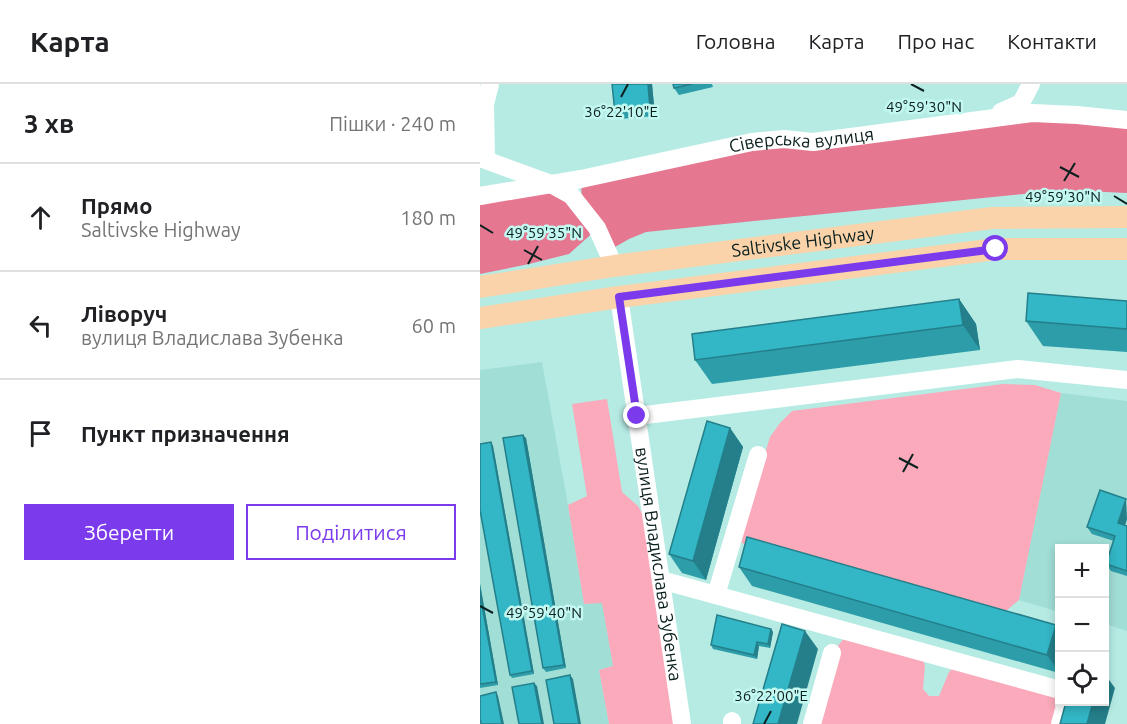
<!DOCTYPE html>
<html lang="uk">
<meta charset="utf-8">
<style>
body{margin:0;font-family:Ubuntu,sans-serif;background:#f6f6f6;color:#202124}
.controls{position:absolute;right:18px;bottom:18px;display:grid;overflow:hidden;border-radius:0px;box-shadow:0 3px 9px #0003}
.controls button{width:54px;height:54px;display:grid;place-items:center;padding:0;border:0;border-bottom:2px solid #e0e0e0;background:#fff;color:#202124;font:30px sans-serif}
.stop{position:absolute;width:18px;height:18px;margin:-14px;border:4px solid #7c3aed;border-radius:50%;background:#fff}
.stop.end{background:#7c3aed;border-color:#fff;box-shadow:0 2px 6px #0008}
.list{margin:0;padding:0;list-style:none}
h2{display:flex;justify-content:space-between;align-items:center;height:78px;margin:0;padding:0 24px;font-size:26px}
h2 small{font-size:20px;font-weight:400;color:#757577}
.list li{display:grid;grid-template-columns:39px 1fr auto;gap:18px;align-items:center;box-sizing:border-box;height:108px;padding:0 24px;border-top:2px solid #e0e0e0}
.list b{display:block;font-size:22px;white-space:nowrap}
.list p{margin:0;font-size:20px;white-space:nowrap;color:#757577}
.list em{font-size:20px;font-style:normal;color:#757577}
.actions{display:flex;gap:12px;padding:18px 24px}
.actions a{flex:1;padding:14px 0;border:2px solid #7c3aed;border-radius:0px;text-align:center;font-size:21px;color:#7c3aed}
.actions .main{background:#7c3aed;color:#fff}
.icon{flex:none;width:33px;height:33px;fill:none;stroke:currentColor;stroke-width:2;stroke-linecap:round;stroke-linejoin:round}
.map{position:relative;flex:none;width:647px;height:640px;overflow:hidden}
header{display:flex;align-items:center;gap:36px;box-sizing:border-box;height:84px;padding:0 30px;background:#fff;border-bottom:2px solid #e0e0e0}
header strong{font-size:28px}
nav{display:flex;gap:33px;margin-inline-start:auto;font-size:21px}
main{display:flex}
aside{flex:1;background:#fff}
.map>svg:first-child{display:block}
.built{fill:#a1ded6}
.green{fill:#faaaba}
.forest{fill:#e57791}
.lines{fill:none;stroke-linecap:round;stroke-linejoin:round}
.minor{stroke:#fff;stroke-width:18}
.major{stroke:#fad3aa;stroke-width:22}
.wall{fill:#2c9da9}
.shaded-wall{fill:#247f8a}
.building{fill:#33b6c5;stroke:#247f8a;stroke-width:1.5}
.route{stroke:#7c3aed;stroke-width:8}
.ticks{fill:none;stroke:#0b201e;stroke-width:2}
.labels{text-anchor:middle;stroke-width:5;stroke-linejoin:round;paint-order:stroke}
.street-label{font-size:18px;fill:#0b201e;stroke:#c3f8f1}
.ticks-label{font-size:15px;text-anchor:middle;fill:#0b201e;stroke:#c3f8f1;stroke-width:5;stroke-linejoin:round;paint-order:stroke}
</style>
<header>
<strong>Карта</strong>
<nav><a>Головна</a><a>Карта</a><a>Про нас</a><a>Контакти</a></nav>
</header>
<main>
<aside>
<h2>3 хв<small>Пішки · 240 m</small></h2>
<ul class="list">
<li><svg class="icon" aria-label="ahead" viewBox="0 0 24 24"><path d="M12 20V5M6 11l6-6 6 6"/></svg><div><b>Прямо</b><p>Saltivske Highway</p></div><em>180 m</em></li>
<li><svg class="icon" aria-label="left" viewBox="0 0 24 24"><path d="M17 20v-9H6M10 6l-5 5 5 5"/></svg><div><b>Ліворуч</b><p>вулиця Владислава Зубенка</p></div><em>60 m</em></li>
<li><svg class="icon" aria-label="arrive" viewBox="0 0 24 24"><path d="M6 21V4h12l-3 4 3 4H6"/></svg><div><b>Пункт призначення</b></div></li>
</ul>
<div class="actions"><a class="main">Зберегти</a><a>Поділитися</a></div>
</aside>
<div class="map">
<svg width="647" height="640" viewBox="0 0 647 640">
<rect width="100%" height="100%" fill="#b6ebe4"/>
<path class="built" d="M62,278l26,143 16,99 18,-2 11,64 -14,4 10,54h-129v-354z
M581,309l66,8v230l-22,-7 -1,-76h-44l-1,64 -40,-12z"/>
<path class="green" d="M523,300l32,1 26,8 -42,207 -13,11 -252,-60 -13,-9 1,-14 28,-91 10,-14 12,-12z
M127,315l15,93 16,14 7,13 33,205h-69l-10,-54 14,-4 -11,-63 -18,1 -16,-99 19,-9 -15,-92z
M365,553l77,19 3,10 -2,23 6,7h10l10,-24 7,-7 103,28 1,31h-244l21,-77z"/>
<path class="forest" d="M552,29l95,7v73l-65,-3 -416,42 -17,7 -21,12 -11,-22 -28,25 -40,10 -49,10v-78l71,-12 31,23 -1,-28 91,-19z"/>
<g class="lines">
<g class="minor">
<path d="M521,28l20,-9 10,-19"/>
<path d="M0,74l71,26 20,11 26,33 17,38"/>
<path d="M6,75l-1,-55 5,-20"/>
<path id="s1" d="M0,112l101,-17 171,-37 32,-3 29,3 219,-29 45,2 50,5"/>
<path id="s2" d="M139,213l63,427"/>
<path d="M157,332l381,-47 109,11"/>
<path d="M181,496l399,110"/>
<path d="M236,511l42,-140"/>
<path d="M252,640v-3"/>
<path d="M332,640l20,-71"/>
<path d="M580,640l6,-22"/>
</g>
<g class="major">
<path id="s3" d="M0,203l134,-21 378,-48 135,-1"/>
<path d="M0,234l139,-21 377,-48h131"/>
</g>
</g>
<path class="wall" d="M132,0h40l3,32 -35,3 -5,-6z
M193,0h39l1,3 -34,8 -5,-7z
M479,215l17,25 4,26 -268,34 -17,-24z
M647,217v51l-84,-6 -17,-25z
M250,344l13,19 -37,133 -24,-7 -13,-19z
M46,354l40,230 -20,4 -3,-4z
M13,362l41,228 -22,4 -2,-3z
M647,435l-2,6 2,1v50l-16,-5 -5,-7 8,-23 -22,-7 -5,-7z
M259,483l320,63v43l-307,-87z
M0,500l18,101 -18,3z
M291,545l2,3 -3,16 -11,-2 -2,13 -44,-10 -2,-4z"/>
<path class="shaded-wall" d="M168,0h4l3,32 -5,-7z
M479,215l17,25 4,26 -17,-25z
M250,344l13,19 -37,133 -13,-19z
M43,351l3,3 40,230 -2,-3z
M11,358l2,4 41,228 -2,-3z
M646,415l1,20 -4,11 -5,-7z
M0,500l18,101 -2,-3 -16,-88z
M576,541l3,5v42l-12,-17z
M291,545l2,3 -3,16 -2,-4z
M325,547l13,18 -21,75h-19z
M277,558l2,4 -2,13 -3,-4z
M624,589l11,15 -10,36h-18l6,-22h11z
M90,591l3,4 8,45h-2z
M54,599l3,3 7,38h-2z
M16,608l2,4 6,28h-2z"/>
<path class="building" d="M132,0h36l2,25 -35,4z
M193,0h19l-18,4z
M548,209l99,8v28l-101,-8z
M479,215l4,26 -268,35 -3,-26z
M227,337l23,7 -37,133 -24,-7z
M43,351l41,230 -21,3 -40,-230z
M11,358l41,229 -22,4 -30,-165v-66z
M620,406l26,9 -8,24 9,3v45l-21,-7 9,-28 -28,-9z
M267,453l309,88 -9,30 -308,-88z
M0,510l16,88 -16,2z
M237,531l54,14 -3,15 -11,-2 -3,13 -43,-10z
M302,540l23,7 -27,93h-25z
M90,591l9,49h-25l-8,-44z
M54,599l8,41h-23l-7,-37z
M16,608l6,32h-21l-1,-6v-22z
M586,618h27l-6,22h-27z"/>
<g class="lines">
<path class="route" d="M157,332l-18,-119 377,-48"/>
</g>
<path class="ticks" d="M431,0l13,7M141,13l7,-13M580,83l19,10M584,97l11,-18M634,112l13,8M0,141l13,8M44,166l18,10M48,180l10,-18M419,374l19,10M423,388l10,-18M0,522l13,7M284,640l7,-13"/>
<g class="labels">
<g class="street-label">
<text dy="6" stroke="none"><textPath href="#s1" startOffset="327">Сіверська вулиця</textPath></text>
<text dy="6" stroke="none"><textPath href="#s3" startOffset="326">Saltivske Highway</textPath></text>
<text dy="6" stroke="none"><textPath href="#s2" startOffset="270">вулиця Владислава Зубенка</textPath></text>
</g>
</g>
<g class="ticks-label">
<text x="444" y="28">49°59'30"N</text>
<text x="141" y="33">36°22'10"E</text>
<text x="583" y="118">49°59'30"N</text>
<text x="64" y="154">49°59'35"N</text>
<text x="64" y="534">49°59'40"N</text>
<text x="291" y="617">36°22'00"E</text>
</g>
</svg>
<div class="controls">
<button>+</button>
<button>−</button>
<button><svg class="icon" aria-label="locate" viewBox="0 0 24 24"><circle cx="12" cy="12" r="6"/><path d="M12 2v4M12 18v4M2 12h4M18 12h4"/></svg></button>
</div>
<div class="stop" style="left:516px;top:165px"></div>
<div class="stop end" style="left:157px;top:332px"></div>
</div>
</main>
